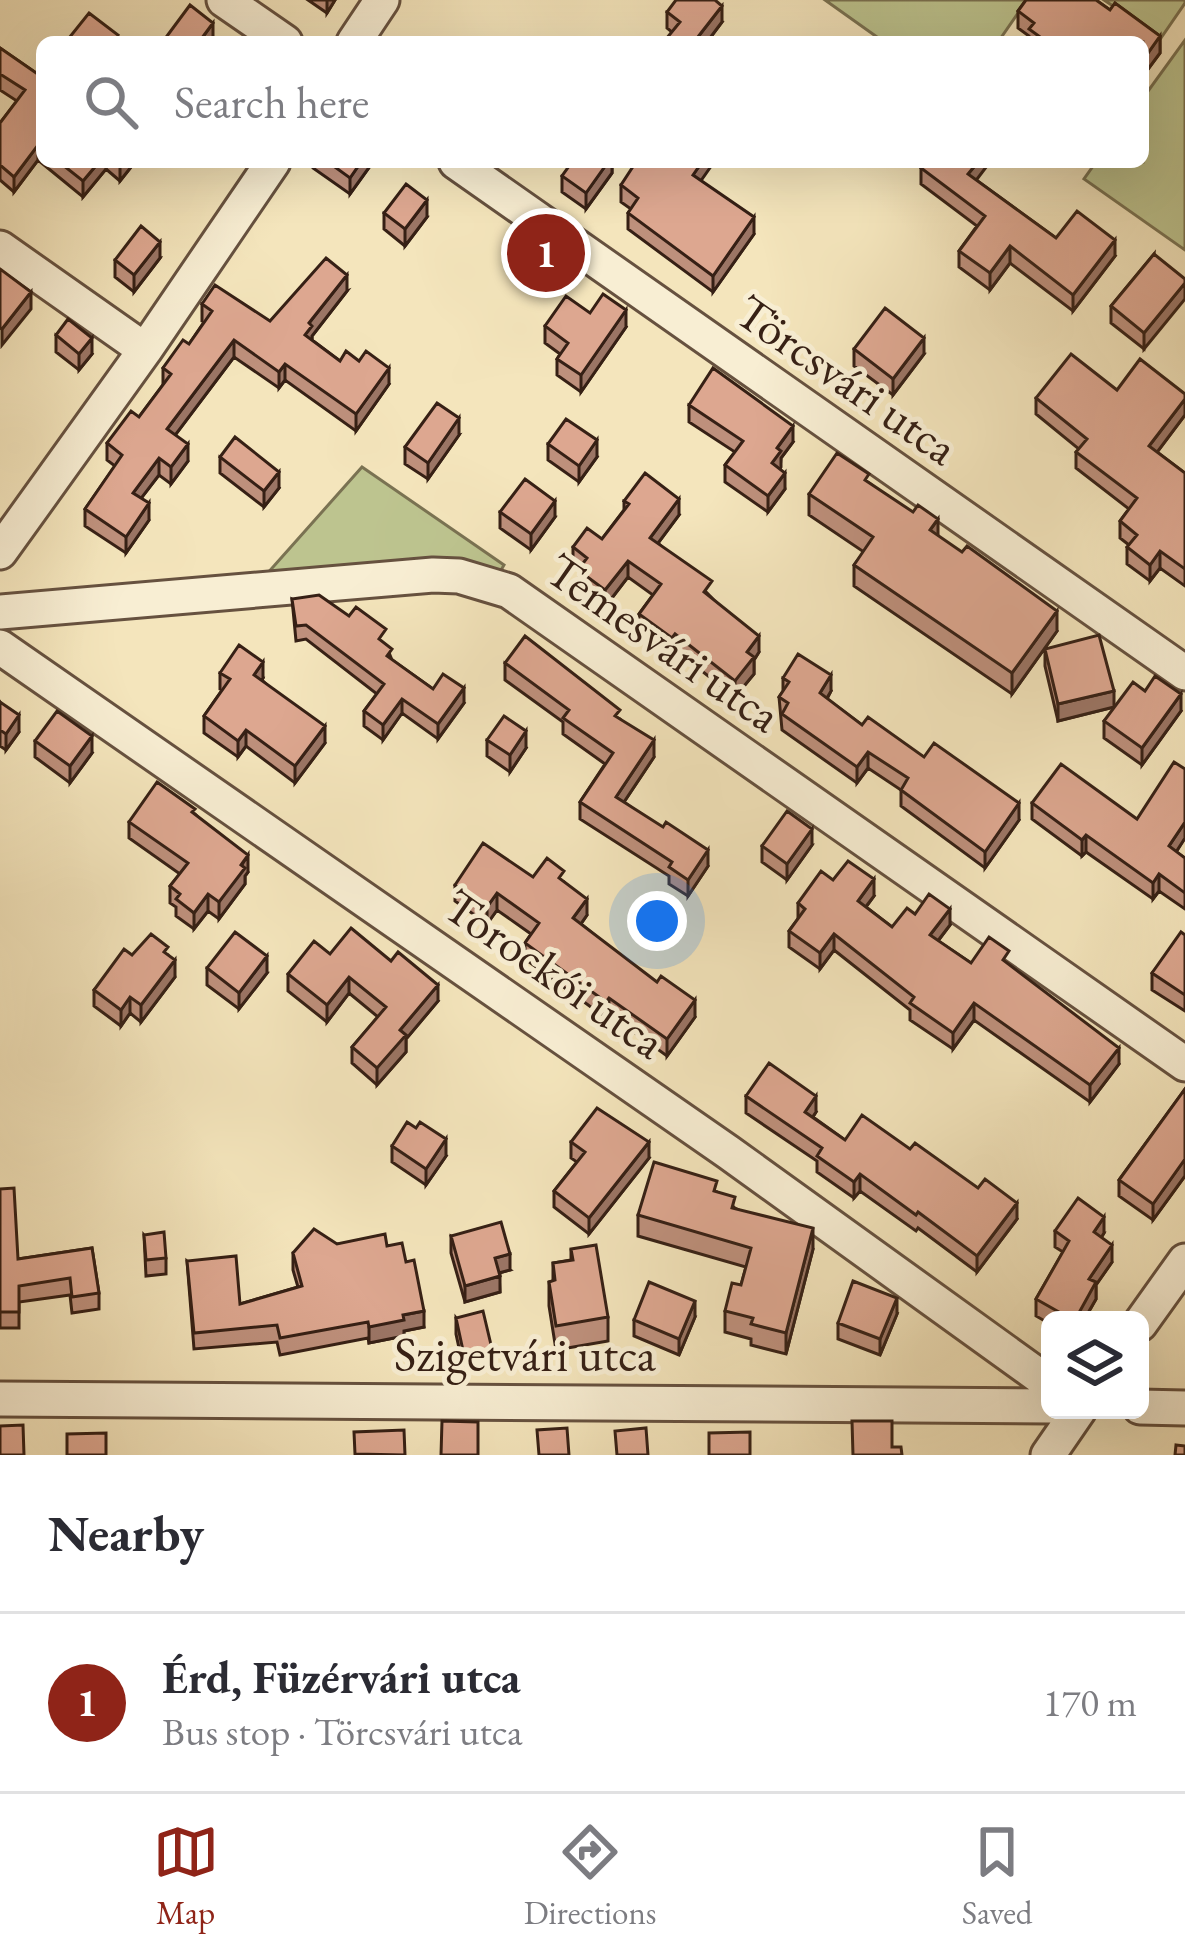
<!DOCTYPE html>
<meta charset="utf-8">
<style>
body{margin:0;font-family:"EB Garamond",serif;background:#f7f7f7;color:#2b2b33}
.controls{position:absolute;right:36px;bottom:36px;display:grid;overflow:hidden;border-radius:18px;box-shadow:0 12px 48px #0002}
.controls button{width:108px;height:108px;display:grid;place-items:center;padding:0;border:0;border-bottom:3px solid #e1e1e2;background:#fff;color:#2b2b33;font:60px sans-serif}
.you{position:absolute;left:657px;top:921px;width:42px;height:42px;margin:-30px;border:9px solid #fff;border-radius:50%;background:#1a73e8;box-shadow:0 0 0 18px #1a73e833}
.badge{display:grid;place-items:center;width:78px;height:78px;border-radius:50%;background:#8f2418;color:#fff;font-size:39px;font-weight:700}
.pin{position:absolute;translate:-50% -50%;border:6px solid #fff;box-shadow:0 3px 12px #0006}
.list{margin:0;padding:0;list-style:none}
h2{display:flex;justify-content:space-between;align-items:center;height:156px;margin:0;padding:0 48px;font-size:51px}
h2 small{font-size:39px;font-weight:400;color:#7c7c81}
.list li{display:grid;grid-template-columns:78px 1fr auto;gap:36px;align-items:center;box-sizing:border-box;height:180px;padding:0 48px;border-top:3px solid #e1e1e2}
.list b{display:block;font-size:45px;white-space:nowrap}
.list p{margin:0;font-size:39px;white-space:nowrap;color:#7c7c81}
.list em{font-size:39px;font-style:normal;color:#7c7c81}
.icon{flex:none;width:66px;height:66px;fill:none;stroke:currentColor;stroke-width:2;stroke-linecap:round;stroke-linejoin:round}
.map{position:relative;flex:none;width:1185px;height:1455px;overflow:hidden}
.search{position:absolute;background:#fff;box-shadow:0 12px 48px #0002;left:36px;right:36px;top:36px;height:132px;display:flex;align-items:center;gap:30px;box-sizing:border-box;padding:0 42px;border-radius:18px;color:#7c7c81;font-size:45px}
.sheet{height:336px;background:#fff}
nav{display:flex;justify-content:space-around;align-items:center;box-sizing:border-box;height:168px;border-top:3px solid #e1e1e2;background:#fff;font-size:33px;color:#7c7c81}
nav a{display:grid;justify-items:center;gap:6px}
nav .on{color:#8f2418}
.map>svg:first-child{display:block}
.green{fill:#bdc48f;stroke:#7a7252;stroke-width:3}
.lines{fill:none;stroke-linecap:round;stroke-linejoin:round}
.street-casing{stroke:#66513f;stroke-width:39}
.street{stroke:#f8eed3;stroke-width:33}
.wall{fill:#be907c;stroke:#362015;stroke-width:3}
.shaded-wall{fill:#9b7565;stroke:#362015;stroke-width:3}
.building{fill:#dda790;stroke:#362015;stroke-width:3}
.labels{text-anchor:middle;stroke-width:10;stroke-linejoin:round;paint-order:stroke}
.street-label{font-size:48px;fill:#362015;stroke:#f8eed3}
</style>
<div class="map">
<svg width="1185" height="1455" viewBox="0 0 1185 1455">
<rect width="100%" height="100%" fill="#f4e5bc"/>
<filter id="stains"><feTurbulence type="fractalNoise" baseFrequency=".00167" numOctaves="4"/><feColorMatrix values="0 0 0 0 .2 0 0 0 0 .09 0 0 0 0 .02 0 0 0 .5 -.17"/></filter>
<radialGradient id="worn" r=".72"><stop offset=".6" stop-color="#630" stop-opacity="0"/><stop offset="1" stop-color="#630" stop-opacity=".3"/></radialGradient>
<path class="green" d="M825,0h202l-29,42h-114z
M1104,0h81v3l-24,35z
M1185,40v210l-101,-71 12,-17h47v-64z
M362,467l142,98 -8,14 -231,-3z"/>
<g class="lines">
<defs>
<path id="street" d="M224,0l61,42
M354,42l28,-42
M456,162l729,511
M0,248l145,102
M0,552l145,-202 128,-188
M0,612l433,-37 26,1 50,15 676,473
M0,647l728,505 322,232
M1140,1324l45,-63
M0,1399l1050,7
M1140,1407l45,1
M1048,1455l31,-45"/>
</defs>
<use href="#street" class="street-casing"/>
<use href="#street" class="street"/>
</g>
<path class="wall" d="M308,0h27l-8,13z
M1026,0h70l14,10 5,-7 45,33v17l-17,23v-34h-114v-6l-11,-8v-17z
M667,12l55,10 -15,20h-41l6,-10 -5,-4z
M0,48l42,29v85h93l-15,19 -14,-12 -23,28 -45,-37 -24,32 -14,-12v-57l17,-22 -17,-11z
M313,162h60l-23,32 -37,-26z
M612,162v11l-26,36 -24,-17v-16z
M921,168l55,12 80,58 59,18 -42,55 -63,-48 -20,27 -31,-23v-16l18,-25 -56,-42z
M701,181l53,53 -41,58 -85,-63v-16l3,-4 -10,-7v-17z
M384,213l43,4 -22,29 -21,-17z
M1154,254l-10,95 -33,-26v-17z
M160,258l-26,34 -19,-15v-17z
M347,291l-35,45v4l28,21 49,23 -33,47 -71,-51 -6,8 -45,-31 -59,78 13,26 -17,23 -12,-9 -18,23 8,22 -23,33 -41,-27v-17l30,-43 -8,-6v-17l32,-26 24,-32v-17l26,-24 15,-22 -2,-1v-17l68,17z
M590,313l36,14 -45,65 -24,-17v-16l3,-5 -15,-11v-17z
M56,335l36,19 -13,16 -23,-18z
M854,349l70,5 -31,41 -39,-29z
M1117,390l68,4v21l-28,37 28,21v113l-25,-18 -10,13 -23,-17v-17l2,-2 -9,-7v-17l9,-12 -53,-41v-16l3,-3 -43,-35v-16z
M689,405l104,37 -12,16 -1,11 5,20 -17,23 -43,-30v-17l10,-13 -46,-30z
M459,435l-31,44 -23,-15v-17z
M548,444l49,13 -18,25 -31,-22z
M220,457l59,31 -15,19 -44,-34z
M869,483l188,148 -45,63 -158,-108v-21l10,-13 -55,-37v-21z
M624,501l55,14 -21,28 54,55 47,54 -5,8v14l-19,23 -60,-47 -3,4 -33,-23v-17l14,-19 -25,-18 -23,30 -27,-20 2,-18 -7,-6v-16l29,-8 22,-29z
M500,512l55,5 -24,33 -31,-22z
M292,599l94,46 6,15 41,29 31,14 -26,36 -36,-26 -19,27 -19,-14v-15l13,-17 -71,-55 -10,2z
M1045,649l69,58 -56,14 -13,-55z
M505,663l115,56 34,38 -30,45 84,64 -20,30 -19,-12v-8l-89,-57v-17l25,-38 -42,-30v-12l-58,-42z
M220,673l43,5 -1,2 63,63 -30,40 -49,-37 -8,11 -34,-24v-17l18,-26 -2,-1z
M783,678l48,13 -4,8 35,26 62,32 95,63 -34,48 -84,-62v-16l-33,-22 -11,15 -75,-53 -3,-33 4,-6z
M1145,691l36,20 -39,54 -38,-27v-17z
M0,702l19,30 -13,18 -6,-4z
M487,740l39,8 -16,24 -23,-16z
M35,741l57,12 -22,30 -35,-26z
M1032,803l105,16 48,19 -9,14 9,6v51l-26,-18 -6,8 -67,-47 -4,4 -50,-37z
M195,814l53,58 -3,4v8l-26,35 -11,-8 -14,18 -18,-13v-9l-6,-4v-17l10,-12 -51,-36v-16z
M812,845l-25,35 -25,-18v-16z
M533,877l31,5 23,33 -6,9 114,93 -28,39 -58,-42 -3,4 -81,-59v-16l6,-9 -34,-24 -10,14 -32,-23v-16z
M833,880l41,16 -8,11 26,20 23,-13 35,11 -12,16 33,22 38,2 110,99 -29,38 -116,-82 -21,29 -43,-29v-10l-76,-60 -14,19 -31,-22v-16l9,-12v-16z
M1185,935v76l-33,-21v-17z
M330,954l108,47 -32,38v13l-29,33 -25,-22v-16l26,-30 -29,-24 -22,29 -39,-31v-17z
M132,955h36l7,22 -34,45 -11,-9 -9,13 -27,-20v-16z
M207,968l60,5 -28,36 -32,-24z
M1185,1089v87l-32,44 -34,-24v-16z
M746,1096l70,16 -3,5 32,23 65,9 107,70 -40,53 -59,-44 -2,3 -56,-40 -6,7 -37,-26v-11l-71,-48z
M571,1142l78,16 -60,76 -35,-27v-16l23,-29 -6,-4z
M392,1146l54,10 -20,29 -34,-23z
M0,1189l18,70 74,-11 7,45v16l-27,4 -2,-18 -51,7v26h-19z
M717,1192l18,16 78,41 -27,105 -35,-9v-6l-26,-7v-21l16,-26 5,-18 -108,-31v-21z
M1055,1231l49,2 -3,5 11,24 -16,23v14l-12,21h-34v4l-14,-8v-17l27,-47 -8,-5z
M144,1235l22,23v16l-20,2z
M451,1236l59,34 -11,3 1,19 -35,10 -14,-49z
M337,1244l50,2 19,16 18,65 -20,4v5l-35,7 -1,-5 -88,17 -3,-13 -83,7 -7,-88 53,43 58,-17 -5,-17v-17z
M571,1249l37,68v24l-52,9 -7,-44v-24l4,-1v-18l18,-3z
M897,1314l-17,41 -42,-16v-16z
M695,1317l-16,38 -45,-19v-16z
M456,1318l36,47 -28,6 -8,-37z"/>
<path class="shaded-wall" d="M327,0h8l-8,13z
M722,6v16l-15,20h-13z
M213,23v16l-2,3h-12z
M1160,36v17l-17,23v-16z
M38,145v15l-24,32v-15z
M99,162h7v7l-23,28v-16z
M122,162h13l-15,19v-16z
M361,162h12l-23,32v-16z
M608,162h4v11l-26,36v-16z
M702,162h12l-21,30v-17z
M978,162h12l-22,29v-17z
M427,200v17l-22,29v-17z
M754,217v17l-41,58v-16z
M1115,240v16l-42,55v-16z
M160,242v16l-26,34v-17z
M1010,246v17l-20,27v-17z
M347,275v16l-35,45v6l-7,-7 4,-12z
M1185,283v16l-41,50v-16z
M31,292v17l-29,36v-16z
M626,310v17l-45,65v-17z
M92,338v16l-13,16v-16z
M924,338v16l-31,41v-16z
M234,340v17l-67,89v-17z
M285,364v16l-6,8v-16z
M389,368v16l-33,47v-17z
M1185,399v16l-36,48v-17z
M459,418v17l-31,44v-16z
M793,426v16l-12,16v9l-9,13v-17l5,-15z
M597,440v17l-18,25v-16z
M188,444v17l-17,23v-17z
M159,458v17l-26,34v-16z
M279,472v16l-15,19v-16z
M785,473v16l-17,23v-16z
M679,499v16l-29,39v-16z
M555,501v16l-24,33v-16z
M149,503v17l-23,33v-16z
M938,519v20l-8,-9z
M1160,551v17l-10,13v-16z
M628,561v16l-23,30v-17z
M1057,611v20l-45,63v-21z
M759,636v16l-5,8v14l-19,23v-16l12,-29z
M263,662v16l-9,13v-16z
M831,675v16l-11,19v-17z
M464,688v15l-26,36v-15z
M1114,691v16l-56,14v-17z
M1181,694v17l-39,54v-17z
M402,699v14l-19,27v-15z
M19,715v17l-13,18v-16z
M325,726v17l-30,40v-17z
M246,730v16l-8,11v-16z
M526,731v17l-16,24v-17z
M92,736v17l-22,30v-17z
M654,740v17l-38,57v-17z
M868,752v16l-11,15v-16z
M1019,803v17l-34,48v-16z
M1185,822v16l-16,25v-17z
M812,829v16l-25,35v-16z
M1086,835v17l-4,4v-16z
M708,850v16l-20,30v-16z
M248,855v17l-3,4v8l-26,35v-17z
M1159,874v17l-6,8v-16z
M874,879v17l-16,21v-16z
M497,893v17l-10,14v-17z
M208,894v17l-14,18v-16z
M587,899v16l-14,20v-17z
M950,909v16l-20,26v-16z
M834,934v16l-14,19v-16z
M267,956v17l-28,36v-16z
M175,960v17l-34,45v-17z
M349,977v16l-22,29v-17z
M438,985v16l-32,38v13l-29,33v-17l23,-38z
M130,997v16l-9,13v-16z
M609,998v16l-3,4v-16z
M695,1000v17l-28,39v-17z
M974,1003v17l-21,29v-16z
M1119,1048v16l-29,38v-17z
M816,1096v16l-11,16v-16z
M446,1139v17l-20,29v-16z
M649,1142v16l-60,76v-16z
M1185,1159v17l-32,44v-16z
M860,1174v17l-6,7v-16z
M1017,1203v16l-40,53v-16z
M1104,1217v16l-10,16v-17z
M813,1228v21l-27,105v-21z
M1112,1245v17l-16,23v14l-12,21h-9l14,-41z
M510,1254v16l-15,4v-16z
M500,1276v16l-35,10v-16z
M897,1298v16l-17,41v-16z
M695,1301v16l-16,38v-16z
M424,1311v16l-20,4v5l-35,7v-16l34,-12z
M492,1349v16l-28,6v-16z"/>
<path class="building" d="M676,0h39l7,6 -28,36h-24l-4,-3 14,-17 -13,-10z
M1026,0h70l14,10 5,-7 45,33 -17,24v-18h-96l-18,-13 5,-6 -16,-12z
M190,5l23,18 -14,19h-24l-8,-6z
M89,13l29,22 -5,7h-39l-5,-4z
M0,48l42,29v71l-4,-3 -24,32 -14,-12v-42l25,-33 -25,-16z
M59,162h40l-16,19z
M328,162h33l-11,16z
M572,162h36l-22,31 -24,-17z
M636,162h66l-9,13 61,42 -41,59 -85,-63 10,-15 -17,-13z
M926,162h52l-10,12 88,64 21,-27 38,29 -42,55 -63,-49 -20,27 -31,-22 26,-35 -64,-48z
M406,184l21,16 -22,29 -21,-16z
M141,226l19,16 -26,33 -19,-15z
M1154,254l31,25v4l-41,50 -33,-27z
M326,258l21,17 -38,48 3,3 -7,9 35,26 6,-10 13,10 7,-10 23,17 -33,46 -71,-50 -6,8 -45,-32 -67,89 21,15 -17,23 -12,-9 -26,35 16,10 -23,34 -41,-28 37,-54 -15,-12 24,-32 8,6 32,-43 -8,-6 20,-28 6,4 23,-33 -10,-7 13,-19 55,36z
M0,269l31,23 -29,37 -2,-1z
M603,294l23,16 -45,65 -24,-16 11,-16 -23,-17 21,-30 24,17z
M885,308l39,30 -31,41 -39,-30z
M68,319l24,19 -13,16 -23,-19z
M1071,354l46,36 23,-31 45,35v5l-36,47 36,27v96l-25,-18 -10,14 -23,-18 10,-12 -17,-14 17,-23 -61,-46 11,-13 -51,-41z
M713,368l80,58 -16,22 4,3 -9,12 13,10 -17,23 -43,-31 18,-24 -54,-36z
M437,403l22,15 -31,45 -23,-16z
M566,419l31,21 -18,26 -31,-22z
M235,437l44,35 -15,19 -44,-34z
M837,453l32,21 -4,6 48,32 5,-7 20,14 -8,11 32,22 5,-6 90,65 -45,62 -158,-108 19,-28 -64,-43z
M645,473l34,26 -29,39 62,43 -8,11 55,44 -12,16 7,5 -19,24 -60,-47 -3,4 -33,-24 22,-30 -33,-23 -23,29 -27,-20 9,-12 -14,-11 14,-19 15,11 27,-35 -5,-3z
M525,479l30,22 -24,33 -31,-22z
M319,595l30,21 7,-9 30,22 -7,10 13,10 -5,7 46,33 10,-15 21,14 -26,36 -36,-25 -19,26 -19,-14 20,-27 -78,-59 -10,1 -4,-27z
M1099,635l15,56 -56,13 -13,-55z
M525,636l95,74 -5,6 39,24 -38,57 47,30 3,-5 42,28 -20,30 -19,-13 3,-5 -92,-60 33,-49 -50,-35 6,-8 -64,-47z
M239,645l24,17 -9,13 71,51 -30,40 -49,-36 -8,11 -34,-25 26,-37 -10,-6z
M798,654l33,21 -11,18 42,32 6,-8 56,40 10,-14 85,60 -34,49 -84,-62 7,-12 -40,-26 -11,15 -75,-53 6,-11 -9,-6 10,-15 -6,-4z
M1155,676l26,18 -39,54 -38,-27 29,-39 12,9z
M0,702l19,13 -13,19 -6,-4z
M57,711l35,25 -22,30 -35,-25z
M504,716l22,15 -16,24 -23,-15z
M1174,762l11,7v53l-16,24 16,12v35l-26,-19 -6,9 -67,-48 -4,5 -50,-37 29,-39 76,55z
M157,782l38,27 -3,3 56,43 -7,10 4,3 -26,34 -11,-8 -14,19 -18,-14 4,-5 -10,-8 18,-23 -59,-41z
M787,811l25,18 -25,35 -25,-18z
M483,843l50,34 14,-19 17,13 -5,7 28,21 -14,19 84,64 4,-6 34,24 -28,39 -58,-41 -3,4 -81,-59 14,-20 -42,-30 -10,14 -32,-22z
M848,861l26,18 -16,22 34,26 15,-19 8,6 14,-20 21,15 -20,26 41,28 18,-26 20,14 -6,9 116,88 -29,37 -116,-82 -21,30 -43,-30 4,-6 -80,-63 -14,19 -31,-22 16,-22 -7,-6 23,-32 12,9z
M351,928l40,33 7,-9 40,33 -38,45 6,5 -29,33 -25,-21 34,-40 -37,-30 -22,28 -39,-31 26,-33 16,13z
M235,932l32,24 -28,37 -32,-25z
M1181,932l4,3v60l-33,-22z
M151,934l17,13 -4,5 11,8 -34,45 -11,-8 -9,13 -27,-20 30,-41 8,6z
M769,1063l47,33 -11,16 40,28 17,-25 48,34 5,-6 63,45 7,-9 32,24 -40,53 -59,-44 -2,3 -56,-41 -6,8 -37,-26 5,-8 -76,-52z
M1185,1089v70l-32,45 -34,-24z
M597,1108l52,34 -60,76 -35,-27 31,-39 -14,-10z
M407,1122l9,6 4,-6 26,17 -20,30 -34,-23z
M654,1162l63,19 -3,10 21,6 -3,11 81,20 -27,105 -35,-9 2,-6 -28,-7 7,-28 9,2 10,-37 -113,-33z
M14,1188l4,71 74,-11 7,45 -27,4 -2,-19 -51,8v26h-19v-123z
M1078,1198l26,19 -10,15 18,13 -23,34 7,3 -21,38h-2l-37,-21 33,-58 -14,-10z
M501,1222l9,32 -15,4 5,18 -35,10 -14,-50z
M314,1229l23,15 48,-10 2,12 15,-3 4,19 8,-2 10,51 -21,4 1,5 -35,7 -1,-5 -88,16 -3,-13 -83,8 -7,-72 49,-5 4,48 62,-18 -9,-33z
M164,1232l2,26 -20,2 -2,-25z
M596,1245l12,72 -52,9 -7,-44 6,-2 -2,-17 20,-3 -2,-11z
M853,1281l44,17 -17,41 -42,-16z
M649,1282l46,19 -16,38 -45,-19z
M483,1311l9,38 -28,6 -8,-37z
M442,1421l36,1v33h-37z
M852,1421h40v26h9l1,8h-49z
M23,1425l1,30h-24v-29z
M567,1428l2,27h-30l-2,-25z
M646,1428l2,27h-31l-2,-24z
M404,1430l1,25 -50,-1 -1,-22z
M750,1432v23h-41v-22z
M106,1433v22h-39v-21z
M1176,1445l9,1v9h-10z"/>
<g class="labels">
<g class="street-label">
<text transform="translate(847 379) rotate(35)" y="17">Törcsvári utca</text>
<text transform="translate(664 642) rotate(35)" y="17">Temesvári utca</text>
<text transform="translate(555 973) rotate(35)" y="17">Torockói utca</text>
<text x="525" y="1371">Szigetvári utca</text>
</g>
</g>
<rect width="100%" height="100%" filter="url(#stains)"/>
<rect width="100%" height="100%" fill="url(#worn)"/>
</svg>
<div class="controls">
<button><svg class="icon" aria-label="layers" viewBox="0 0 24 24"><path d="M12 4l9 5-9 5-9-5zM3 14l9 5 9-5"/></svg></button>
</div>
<div class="you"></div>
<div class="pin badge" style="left:546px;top:253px">1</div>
<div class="search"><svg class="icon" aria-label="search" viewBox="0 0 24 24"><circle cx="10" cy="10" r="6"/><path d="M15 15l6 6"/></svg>Search here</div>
</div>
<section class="sheet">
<h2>Nearby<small></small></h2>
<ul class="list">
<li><span class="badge">1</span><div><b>Érd, Füzérvári utca</b><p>Bus stop · Törcsvári utca</p></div><em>170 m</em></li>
</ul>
</section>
<nav>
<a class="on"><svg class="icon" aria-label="map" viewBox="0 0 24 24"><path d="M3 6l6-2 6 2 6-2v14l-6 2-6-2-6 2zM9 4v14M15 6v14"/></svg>Map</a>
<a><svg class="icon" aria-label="directions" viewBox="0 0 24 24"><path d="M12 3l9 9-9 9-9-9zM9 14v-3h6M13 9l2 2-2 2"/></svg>Directions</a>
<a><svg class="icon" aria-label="saved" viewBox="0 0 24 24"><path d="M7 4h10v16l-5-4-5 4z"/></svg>Saved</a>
</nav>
